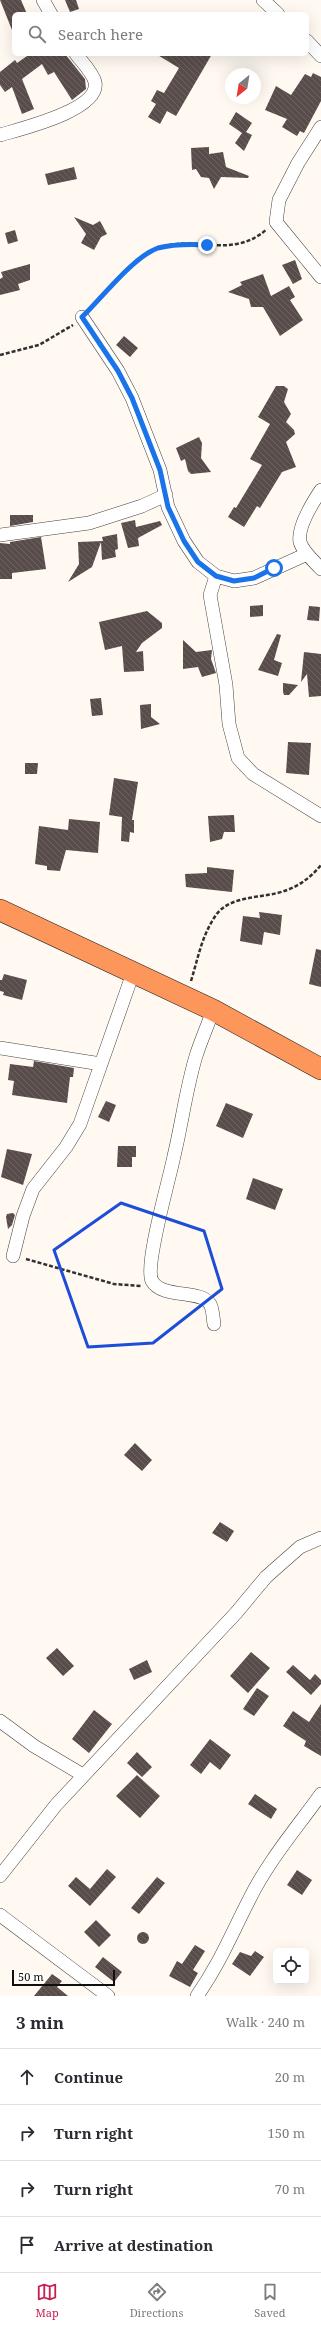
<!DOCTYPE html>
<meta charset="utf-8">
<style>
body{margin:0;font-family:"Noto Serif",serif;background:#f2f2f3;color:#2b2b33}
.controls{position:absolute;right:12px;bottom:12px;display:grid;overflow:hidden;border-radius:6px;box-shadow:0 4px 16px #0002}
.controls button{width:36px;height:36px;display:grid;place-items:center;padding:0;border:0;border-bottom:1px solid #e1e1e2;background:#fff;color:#2b2b33;font:20px sans-serif}
.compass{position:absolute;left:225px;top:68px;width:36px;height:36px;border-radius:50%;background:#fff;box-shadow:0 4px 16px #0002;rotate:210deg}
.scale{position:absolute;left:12px;bottom:10px;width:103px;box-sizing:border-box;padding-left:4px;border:2px solid #0f0f0f;border-top:0;font-size:11px;line-height:14px;white-space:nowrap;color:#0f0f0f;-webkit-text-stroke:3px #fff;paint-order:stroke}
.stop{position:absolute;width:12px;height:12px;margin:-9px;border:3px solid #1a73e8;border-radius:50%;background:#fff}
.stop.end{background:#1a73e8;border-color:#fff;box-shadow:0 1px 4px #0008}
.list{margin:0;padding:0;list-style:none}
h2{display:flex;justify-content:space-between;align-items:center;height:52px;margin:0;padding:0 16px;font-size:17px}
h2 small{font-size:13px;font-weight:400;color:#7c7c81}
.list li{display:grid;grid-template-columns:26px 1fr auto;gap:12px;align-items:center;box-sizing:border-box;height:56px;padding:0 16px;border-top:1px solid #e1e1e2}
.list b{display:block;font-size:15px;white-space:nowrap}
.list em{font-size:13px;font-style:normal;color:#7c7c81}
.icon{flex:none;width:22px;height:22px;fill:none;stroke:currentColor;stroke-width:2;stroke-linecap:round;stroke-linejoin:round}
.map{position:relative;flex:none;width:321px;height:1996px;overflow:hidden}
.search{position:absolute;background:#fff;box-shadow:0 4px 16px #0002;left:12px;right:12px;top:12px;height:44px;display:flex;align-items:center;gap:10px;box-sizing:border-box;padding:0 14px;border-radius:6px;color:#7c7c81;font-size:15px}
.sheet{height:276px;background:#fff}
nav{display:flex;justify-content:space-around;align-items:center;box-sizing:border-box;height:56px;border-top:1px solid #e1e1e2;background:#fff;font-size:11px;color:#7c7c81}
nav a{display:grid;justify-items:center;gap:2px}
nav .on{color:#c81f4f}
.map>svg:first-child{display:block}
.building{fill:url(#building-back-hatch)}
.lines{fill:none;stroke-linecap:round;stroke-linejoin:round}
.minor-casing{stroke:#424242;stroke-width:14}
.trunk-casing{stroke:#202020;stroke-width:22}
.path{stroke:#313131;stroke-width:2.5;stroke-dasharray:4 2;stroke-linecap:butt}
.minor{stroke:#fff;stroke-width:13}
.trunk{stroke:#fd965b;stroke-width:21}
.route{stroke:#1a73e8;stroke-width:5}
.marked{fill:none;stroke:#1d4ed8;stroke-width:3;stroke-linejoin:round}
</style>
<div class="map">
<svg width="321" height="1996" viewBox="0 0 321 1996">
<defs>
<pattern id="building-back-hatch" width="6" height="6" patternUnits="userSpaceOnUse"><rect width="6" height="6" fill="#594d4b"/><path d="M-1 5l2 2M0 0l6 6M5-1l2 2" fill="none" stroke="#6c6261"/></pattern>
</defs>
<rect width="100%" height="100%" fill="#fff9f2"/>
<path class="building" d="M0,0h21l6,14h-13v21z
M65,0h11l3,9 -9,3z
M30,54h35l20,25 1,10 -14,11 -18,-28 -6,3 -6,-11 -20,15 12,30 -12,5 -10,-27 -7,5 -5,-7v-13l15,-12 2,3z
M156,54h56l-36,62 -9,-5 -7,13 -12,-7 8,-13 -5,-3 6,-11 7,3 15,-25z
M313,73l8,4v24l-17,32 -4,-2 -3,5 -15,-9 5,-8 -22,-9 11,-24 15,9 14,-21 6,3z
M236,112l16,11 -6,9 6,3 -8,16 -9,-8 7,-10 -13,-9z
M209,147v7l14,-2 3,15 23,9 -1,2 -27,-1 -7,12 -5,-11 -8,-1 -5,-8 -4,1 -1,-22z
M74,167l3,12 -29,6 -3,-11z
M74,217l19,8 7,-4 7,13 -6,3 -7,13 -13,-7 5,-9z
M15,230l3,11 -10,3 -3,-11z
M295,260l7,19 -9,5 -11,-19z
M30,264v16l-12,4 2,6 -20,5v-16l3,-2 -2,-5z
M263,274l8,22 18,-10 6,11 -5,3 13,20 -23,16 -17,-29h-12l-2,-8 -21,-7 14,-7 -2,-3z
M124,336l14,12 -8,9 -14,-12z
M276,386h8l4,3 -4,13 7,12 -5,8 8,8 1,4 -9,8 10,25 -14,5 -22,36 -3,-2 -13,21 -16,-10 6,-10 2,1 26,-43 -12,-6 20,-35 -12,-7z
M199,437l3,6 -1,15 10,14 -20,2 -3,-3 -3,-12 -4,2 -5,-13z
M10,515h23v7l-23,4z
M135,520l1,7 24,-6 2,4 -24,13 1,8 -11,2 -7,-25z
M117,534l1,15 -3,1 1,7 -14,3 -1,-18 -9,25 -24,15 11,-18 -1,-22 25,-1 -1,-4z
M41,537l5,32 -34,4v6h-12v-36l10,1v-2z
M263,605v11l-13,1v-11z
M309,606l11,1 -1,14 -12,-1z
M147,611l15,12v5l-20,15 -6,9 7,-1 1,20 -20,1 -2,-26 -17,4 -6,-28z
M277,634l4,1 -7,25 8,3 -4,13 -20,-6z
M183,640l13,12 16,-2 -1,9 5,14 -14,4 -4,-10 -15,2z
M304,652l17,2v42l-12,1 -2,-23 -6,8z
M283,683l15,2 -9,10h-5l-1,-3z
M101,698l2,17 -11,1 -2,-17z
M151,704v13l9,7 -19,5 -1,-24z
M288,742l23,1 -2,32 -23,-2z
M25,763h13l-1,11h-12z
M114,778l24,4 -6,38h2v13l-4,-1 -1,10 -8,-1 1,-24 -13,-2z
M234,815l1,17h-11l-2,7 -12,3 -2,-26z
M69,819l31,3 -2,31 -32,-3 -6,21 -13,-1v-4l-12,-2 4,-38 29,4z
M207,867l27,3 -2,22 -46,-5 -1,-13 22,-1z
M259,912l23,3 -2,20 -16,-3 -2,13 -22,-4 3,-25 17,2z
M316,949l5,1v37l-12,-3z
M4,974l23,6 -5,20 -19,-5 1,-3 -4,-1v-11h2z
M34,1061l40,7 -1,9h-3l-3,26 -55,-8 2,-14 -6,-1 2,-16 23,3z
M106,1101l10,4 -7,17 -11,-5z
M226,1103l27,11 -10,24 -27,-12z
M118,1146h18v11h-4v10h-15z
M7,1149l25,5 -9,31 -22,-8z
M253,1178l30,11 -8,21 -29,-11z
M13,1213l2,2 -3,10 -4,4 -2,-12 1,-3z
M135,1443l17,17 -10,11 -18,-16z
M220,1522l14,9 -7,11 -15,-9z
M57,1648l17,18 -11,10 -17,-18z
M251,1652l19,16 -22,25 -18,-17z
M147,1660l5,12 -18,8 -5,-11z
M293,1665l17,15 5,-6 6,6v4l-10,11 -25,-23z
M257,1688l12,8 -15,20 -11,-7z
M321,1704v52l-17,-10 2,-5 -23,-15 10,-15 16,11z
M94,1710l18,14 -23,29 -17,-14z
M210,1739l21,16 -11,15 -10,-8 -9,12 -11,-9z
M137,1752l15,15 -10,10 -15,-14z
M137,1775l23,21 -20,22 -24,-22z
M255,1794l22,15 -6,10 -23,-15z
M107,1869l9,8 -26,29 -22,-20 8,-9 14,12z
M297,1870l15,10 -10,15 -15,-10z
M157,1877l8,6 -26,31 -8,-6z
M96,1920l15,15 -12,12 -15,-15z
M137 1938a6 6 0 1 1 12 0a6 6 0 1 1-12 0Z
M195,1945l10,6 -12,19 5,3 -8,14 -21,-11 8,-15 5,3z
M255,1951l9,6 -14,19 -18,-12 8,-12 11,4z
M103,1957l19,15 -8,10 -19,-15z
M52,1974l10,7 -5,6 11,9h-34z"/>
<g class="lines">
<defs>
<path id="minor" d="M43,0l8,14
M263,0l15,14
M307,41l14,15
M321,127l-23,36 -19,37 -3,22 45,55
M0,135c20,-6 101,-25 95,-53 -2,-9 -13,-20 -19,-28
M82,317l36,54 14,27 28,72 8,37 16,34 14,21 18,14 18,5 20,-3 53,-24
M321,490c-8,12 -24,37 -21,52 3,10 14,19 21,27
M0,535l89,-12 53,-17 24,-11
M216,576l-6,19 16,90 3,39 9,34 15,16 68,42
M213,1010c-5,15 -12,30 -17,46 -10,33 -14,67 -22,100 -4,21 -30,110 -22,125 10,18 49,8 58,23 3,5 3,14 4,20
M0,1048l101,16
M13,1256l10,-40 10,-27 33,-42 14,-23 53,-151
M0,1721l34,25 49,29
M0,1876l56,-71 180,-192 30,-36 34,-30 21,-9
M0,1915l108,81
M197,1996c23,-33 34,-61 52,-96 19,-39 47,-71 72,-106"/>
<path id="trunk" d="M0,910l213,100 108,59"/>
</defs>
<use href="#minor" class="minor-casing"/>
<use href="#trunk" class="trunk-casing"/>
<path class="path" d="M91,308c15,-18 44,-50 65,-59 38,-16 75,12 111,-20
M0,355l39,-10 34,-20
M191,981c7,-23 11,-46 25,-66 15,-21 49,-16 71,-25 14,-5 25,-14 34,-25
M26,1259l88,25 27,2"/>
<use href="#minor" class="minor"/>
<use href="#trunk" class="trunk"/>
</g>
<g class="lines">
<path class="route" d="M207,245c-17,-1 -33,-1 -49,3 -24,8 -57,51 -76,69l36,54 14,27 28,72 8,37 16,34 14,21 18,14 18,5 20,-3 20,-10"/>
</g>
<path class="marked" d="M121,1203l83,28 18,58 -69,54 -65,4 -34,-97z"/>
</svg>
<div class="controls">
<button><svg class="icon" aria-label="locate" viewBox="0 0 24 24"><circle cx="12" cy="12" r="6"/><path d="M12 2v4M12 18v4M2 12h4M18 12h4"/></svg></button>
</div>
<svg class="compass" viewBox="-18 -18 36 36"><path d="M0-13l5 13h-10z" fill="#e53935"/><path d="M0 13l5-13h-10z" fill="#7c7c81"/></svg>
<div class="scale">50 m</div>
<div class="stop" style="left:274px;top:568px"></div>
<div class="stop end" style="left:207px;top:245px"></div>
<div class="search"><svg class="icon" aria-label="search" viewBox="0 0 24 24"><circle cx="10" cy="10" r="6"/><path d="M15 15l6 6"/></svg>Search here</div>
</div>
<section class="sheet">
<h2>3 min<small>Walk · 240 m</small></h2>
<ul class="list">
<li><svg class="icon" aria-label="ahead" viewBox="0 0 24 24"><path d="M12 20V5M6 11l6-6 6 6"/></svg><div><b>Continue</b></div><em>20 m</em></li>
<li><svg class="icon" aria-label="right" viewBox="0 0 24 24"><path d="M7 20v-9h11M14 6l5 5-5 5"/></svg><div><b>Turn right</b></div><em>150 m</em></li>
<li><svg class="icon" aria-label="right" viewBox="0 0 24 24"><path d="M7 20v-9h11M14 6l5 5-5 5"/></svg><div><b>Turn right</b></div><em>70 m</em></li>
<li><svg class="icon" aria-label="arrive" viewBox="0 0 24 24"><path d="M6 21V4h12l-3 4 3 4H6"/></svg><div><b>Arrive at destination</b></div></li>
</ul>
</section>
<nav>
<a class="on"><svg class="icon" aria-label="map" viewBox="0 0 24 24"><path d="M3 6l6-2 6 2 6-2v14l-6 2-6-2-6 2zM9 4v14M15 6v14"/></svg>Map</a>
<a><svg class="icon" aria-label="directions" viewBox="0 0 24 24"><path d="M12 3l9 9-9 9-9-9zM9 14v-3h6M13 9l2 2-2 2"/></svg>Directions</a>
<a><svg class="icon" aria-label="saved" viewBox="0 0 24 24"><path d="M7 4h10v16l-5-4-5 4z"/></svg>Saved</a>
</nav>
